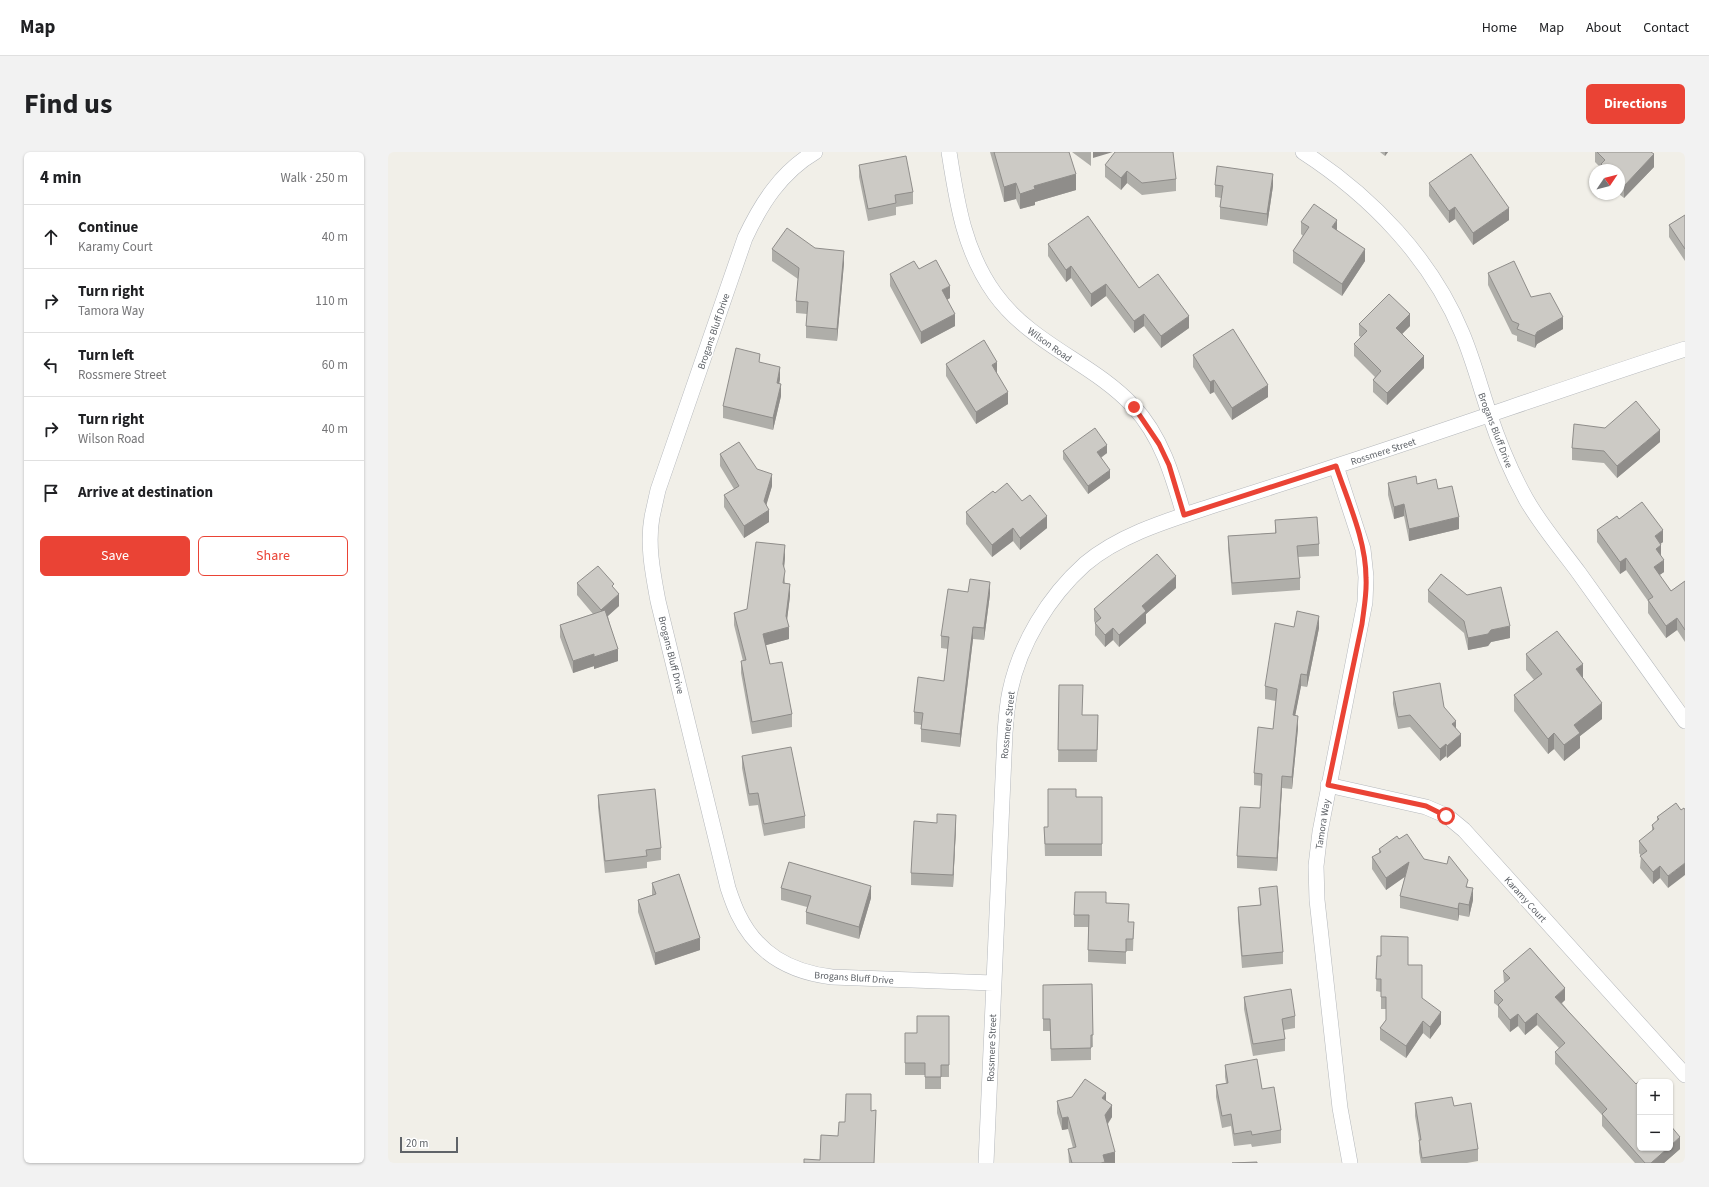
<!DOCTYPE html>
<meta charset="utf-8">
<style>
body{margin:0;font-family:"Source Sans 3",sans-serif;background:#f2f2f2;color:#202124}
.controls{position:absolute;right:12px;bottom:12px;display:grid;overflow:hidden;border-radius:6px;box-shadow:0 1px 3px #0004}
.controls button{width:36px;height:36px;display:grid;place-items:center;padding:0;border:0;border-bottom:1px solid #e0e0e0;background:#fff;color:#202124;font:20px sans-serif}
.compass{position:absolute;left:1201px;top:12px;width:36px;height:36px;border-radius:50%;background:#fff;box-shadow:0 1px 3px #0004;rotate:55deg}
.scale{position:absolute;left:12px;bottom:10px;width:58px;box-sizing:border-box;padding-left:4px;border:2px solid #5f6368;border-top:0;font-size:11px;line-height:14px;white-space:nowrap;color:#5f6368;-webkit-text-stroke:3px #fff;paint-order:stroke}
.stop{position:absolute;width:12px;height:12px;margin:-9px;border:3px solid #ea4335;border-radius:50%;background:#fff}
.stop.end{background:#ea4335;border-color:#fff;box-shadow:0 1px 4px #0008}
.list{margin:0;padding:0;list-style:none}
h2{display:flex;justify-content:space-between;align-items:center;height:52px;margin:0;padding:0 16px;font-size:17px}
h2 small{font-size:13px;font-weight:400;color:#757577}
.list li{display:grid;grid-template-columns:26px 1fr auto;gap:12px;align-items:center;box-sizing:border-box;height:64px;padding:0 16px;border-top:1px solid #e0e0e0}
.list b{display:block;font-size:15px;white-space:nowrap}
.list p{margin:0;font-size:13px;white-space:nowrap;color:#757577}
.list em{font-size:13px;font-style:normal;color:#757577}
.actions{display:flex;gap:8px;padding:12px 16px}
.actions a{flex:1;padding:9px 0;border:1px solid #ea4335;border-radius:6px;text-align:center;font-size:14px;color:#ea4335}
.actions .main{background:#ea4335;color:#fff}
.icon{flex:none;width:22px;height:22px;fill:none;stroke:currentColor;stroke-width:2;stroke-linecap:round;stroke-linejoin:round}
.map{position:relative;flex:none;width:1297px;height:1011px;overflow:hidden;border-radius:6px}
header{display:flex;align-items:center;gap:24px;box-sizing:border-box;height:56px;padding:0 20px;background:#fff;border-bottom:1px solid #e0e0e0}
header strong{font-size:19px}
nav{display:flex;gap:22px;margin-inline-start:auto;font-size:14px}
.intro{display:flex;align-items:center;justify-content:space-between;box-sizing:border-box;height:96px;padding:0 24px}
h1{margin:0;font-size:28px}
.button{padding:10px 18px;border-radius:6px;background:#ea4335;color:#fff;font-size:14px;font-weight:700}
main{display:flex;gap:24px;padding:0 24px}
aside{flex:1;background:#fff;border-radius:6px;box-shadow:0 1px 3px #0004}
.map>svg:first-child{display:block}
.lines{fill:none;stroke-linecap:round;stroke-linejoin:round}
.minor-casing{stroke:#b5b8bc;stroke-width:16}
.minor{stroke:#fff;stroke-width:15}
.wall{fill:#afaea9}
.shaded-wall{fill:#8f8d8a}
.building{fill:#cccac5;stroke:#8f8d8a}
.route{stroke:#ea4335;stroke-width:5}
.labels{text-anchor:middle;stroke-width:3.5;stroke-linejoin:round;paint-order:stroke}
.street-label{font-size:10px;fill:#5f6368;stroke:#fff}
</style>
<header>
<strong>Map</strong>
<nav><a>Home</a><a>Map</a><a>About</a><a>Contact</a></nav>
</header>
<div class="intro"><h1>Find us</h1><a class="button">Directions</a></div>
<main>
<aside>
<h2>4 min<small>Walk · 250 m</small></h2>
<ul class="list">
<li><svg class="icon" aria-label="ahead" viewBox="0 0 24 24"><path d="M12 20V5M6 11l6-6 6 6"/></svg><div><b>Continue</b><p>Karamy Court</p></div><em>40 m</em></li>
<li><svg class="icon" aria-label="right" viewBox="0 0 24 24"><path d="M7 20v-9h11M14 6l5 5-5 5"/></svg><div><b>Turn right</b><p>Tamora Way</p></div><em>110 m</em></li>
<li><svg class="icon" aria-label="left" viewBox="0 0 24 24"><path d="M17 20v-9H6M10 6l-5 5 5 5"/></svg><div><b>Turn left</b><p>Rossmere Street</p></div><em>60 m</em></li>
<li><svg class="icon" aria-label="right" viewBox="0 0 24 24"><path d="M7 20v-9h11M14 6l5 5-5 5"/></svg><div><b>Turn right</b><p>Wilson Road</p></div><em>40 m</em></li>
<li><svg class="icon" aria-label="arrive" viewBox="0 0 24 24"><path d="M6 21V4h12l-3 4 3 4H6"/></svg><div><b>Arrive at destination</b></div></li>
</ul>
<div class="actions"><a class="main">Save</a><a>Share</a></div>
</aside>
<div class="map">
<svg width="1297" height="1011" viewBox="0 0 1297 1011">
<rect width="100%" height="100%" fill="#f1efe8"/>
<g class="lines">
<defs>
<path id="minor" d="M427,0c-34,20 -54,52 -70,86l-87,252c-2,9 -4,18 -6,27 -5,28 1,57 6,84l70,287c3,9 6,18 10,26 19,40 52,58 94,63l161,6
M561,0c8,51 15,99 46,142 36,50 98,69 138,112 29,31 40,71 51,109
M915,0c68,44 128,106 159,181 11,26 18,53 27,80 10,30 22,59 37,86 14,25 36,51 53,74 35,49 71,99 106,148
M948,314l27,83 3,28 -1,25 -45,230 -4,34 1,34 23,208 10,55
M940,633l98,22 21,9 17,14 221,245
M598,1011l19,-430c1,-14 2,-28 5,-42 10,-47 38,-94 75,-127 37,-31 88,-45 133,-60 38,-12 76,-24 115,-37 118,-38 234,-80 352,-118"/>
</defs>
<use href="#minor" class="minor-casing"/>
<use href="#minor" class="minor"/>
</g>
<path class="wall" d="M602,0h79l7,38 -41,12v3l-15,4 -4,-10 -12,3z
M684,0h19v14z
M992,0h8l-3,4z
M1207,0h56l3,15 -30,31 -5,-4v-24h-18v-2l-6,-6z
M471,13l54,27v12l-17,3v8l-28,6 -9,-44z
M717,13l71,14v12l-34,4 -15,-12 -6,7 -16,-13z
M1041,31l80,37 -36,25 -18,-26 -6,4 -20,-27z
M827,33l58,1 -6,40 -47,-7v-12l1,-9 -6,-1z
M1297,63v46l-16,-24v-12z
M913,70l36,9 28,30 -23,35 -49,-33v-12l10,-15 -2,-2z
M660,92l91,44 50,40 -28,20 -17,-22 -10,7 -28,-37 -15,11 -20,-29 -5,4 -18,-26z
M427,96l29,15 -7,78 -31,-3v-12l1,-12 -11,-1v-12l2,-22 -26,-18v-12z
M531,117l31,29 -3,2 8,26 -34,18 -31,-58v-12z
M1100,121l75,56 -26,15 -2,4 -18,-7v-5l-5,-2 -24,-49z
M971,172l51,2 -8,8 22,34 -37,37 -14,-13v-12l2,-3 -21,-21v-12l7,-7 -2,-1z
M805,203l75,42 -36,23 -18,-28 -4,2 -17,-27z
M372,210l20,17 -1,5 2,12 -8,34 -50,-12v-12z
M558,212l51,10 11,30 -32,20 -30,-48z
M1272,290l-43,36 -13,-15 -32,-3v-12z
M675,299l44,2 -6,5 9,20 -22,16 -25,-35z
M332,302l37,15 15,17 -6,19 3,17 -25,16 -20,-31v-12l10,-6 -14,-23z
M1000,331l29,1 21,5 21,40 -50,12 -5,-25 -10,3 -6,-24z
M607,341l27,8 25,27 -27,22 -7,-9 -21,16 -26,-33v-12z
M1231,367l44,23 -3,2 1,12 3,16 -5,3 12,16 14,-10v61l-8,-12 -11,8 -18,-25v-12l-22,-31 -6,4 -23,-32v-12z
M887,368l44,24v12l-21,1 2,21v12l-68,5 -4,-47v-12l47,-3z
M397,406l-1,10 1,15 5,13 -3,23 2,20 -23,6 4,19 22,50v13l-40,7 -11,-61v-12h2l-9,-36v-12l13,-4z
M189,431l37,5 5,18 -11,10 10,45 -24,8v-3l-21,7 -13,-36v-12l33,-11 -16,-19z
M788,436l-30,26v9l-27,24 -6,-7 -8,7 -10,-12v-12l-1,-2v-12z
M1040,438l82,48 -19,4 -3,4 -20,4 -4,-17 -36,-31z
M602,442l-6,46 -11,-1 -13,108 -39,-5v-17l-7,-1v-12l30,-31 4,-32 -7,-1v-12z
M906,475l25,1 -12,59 -6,-1 -6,29 3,13 -6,61 -10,-1 -5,83 -40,-3v-12l23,-48 2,-22 -8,-1v-12l19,-44 3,-28 -11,-2v-13z
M1138,502l57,24 19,41 -22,17v12l-16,13 -10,-12 -6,5 -34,-43v-16l20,-15 -8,-10z
M671,533l23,30h16l-1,47h-39z
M1005,540l51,15 12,22 5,17 -14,12 -1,-2 -6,5 -30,-34 -12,2 -5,-25z
M354,604l63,60v12l-41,8 -6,-31 -9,1 -7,-38z
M210,643l63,53v12l-14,2v6l-42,5 -7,-66z
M688,645h26v59h-57l-1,-29h4z
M1288,651l-8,85 -8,-10 -7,6 -13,-16 1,-12 -2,-3v-12l13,-9v-7l5,-4v-4z
M549,671l19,4 -3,60 -42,-2v-12z
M1011,687l25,20 44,28 5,13 -4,17 -10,-2 -1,6 -58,-13v-12l5,-20 -19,14 -14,-21v-12l7,-4v-4z
M264,731l48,67 -45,15 -17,-53v-12l14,-5z
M393,736l90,10 -12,41 -53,-15v-12l1,-5 -26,-7z
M871,736l24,64v12l-41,4 -4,-49v-12l22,-2z
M718,751l23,19h5l-1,29h-7v13l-38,-2v-35h-14v-12z
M989,804l31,9 14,33 19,26 -11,15 -7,-6 -17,25 -26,-18v-12l6,-8v-11h-5v-17l-5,-1z
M1115,819l62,29 -3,3 118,146 -16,14h-29l-33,-37v-11l-47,-51v-12l4,-4 -22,-23 -12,10 -7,-9 -8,6 -12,-15v-11l-4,-3v-12l10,-8z
M704,832l1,63h-2v13l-40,1 -1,-30h-7v-46z
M856,845l51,19v12l-11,2 1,9v12l-32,5 -9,-47z
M561,864v61h-8v12h-16v-14h-20v-42h12z
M837,913l37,24 19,41v13l-29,4 -1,-3 -17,2 -3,-20 -9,2 -6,-31v-12l10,-2 -1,-6z
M669,949h49l6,16 -4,7 7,39h-46l-1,-14 5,-1 -5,-19 -6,1 -5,-17z
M1027,951l63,46v12l-11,2h-46l-2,-11v-12l-4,-24z"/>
<path class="shaded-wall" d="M705,0h20l-20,6z
M997,0h3l-3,4z
M1266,2v13l-30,31v-12z
M739,19v12l-6,7v-12z
M688,22v16l-41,12v3l-15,4v-15l14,-8z
M885,22v12l-6,40v-12z
M628,31v16l-12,3v-15z
M1067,55v12l-6,4v-12z
M1121,56v12l-36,25v-12z
M949,68v12l-5,-5z
M977,97v12l-23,35v-12z
M456,99v12l-7,78v-12z
M683,114v12l-5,4v-12z
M718,132v12l-15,11v-13z
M562,134v12l-8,4v-12z
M567,162v12l-34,18v-12z
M756,162v12l-10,7v-12z
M1022,162v12l-14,14v-12z
M801,164v12l-28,20v-12z
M1175,165v12l-26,15 -2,4v-12l2,-4z
M1036,204v12l-37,37v-12z
M609,210v12l-5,3v-12z
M392,215v12l-3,16v-12z
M826,228v12l-4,2v-12z
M393,232v12l-8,34v-12z
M880,233v12l-36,23v-12z
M620,240v12l-32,20v-12z
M1272,278v12l-43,36v-12z
M719,293v8l-10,7v-8z
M722,318v8l-22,16v-8z
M384,322v12l-8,27v-12z
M1016,352v12l-10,3v-12z
M381,358v12l-25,16v-12z
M659,364v12l-27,22v-12z
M1071,365v12l-50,12v-12z
M625,376v13l-21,16v-12z
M1275,378v12l-8,6v-12z
M397,393v13l-2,18v-12z
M1273,393v12l-5,-8z
M1238,406v12l-6,4v-12z
M1276,408v12l-10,7v-12z
M788,424v12l-30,26v9l-27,24v-12l23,-29z
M602,430v12l-6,46v-12z
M402,432v12l-4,32v-12z
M231,442v12l-18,16v-12z
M931,464v12l-12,59v-12z
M1289,466v12l-11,8v-12z
M1122,474v12l-19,4 -3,4 -20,4v-12l23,-8z
M401,475v12l-26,7v-12z
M585,475v12l-13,108v-13z
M725,476v12l-8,7v-12z
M230,497v12l-24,8v-12z
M206,502v12l-21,7v-12z
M1195,512v16l-7,-11z
M913,522v12l-8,41v-12z
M1214,551v16l-22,17v12l-16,13v-16l10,-20z
M910,564v12l-6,61v-12z
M1068,569v12l-4,-9z
M1166,581v16l-6,5v-15z
M1073,582v12l-14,12v-12z
M1058,592v12l-6,5v-12z
M894,624v12l-5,83v-13z
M568,663v12l-3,60v-12z
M1021,710v12l-23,16v-12z
M1297,711v12l-17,13v-12z
M1272,714v12l-7,6v-12z
M483,734v12l-12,41v-12z
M1085,736v12l-4,17v-12z
M1071,751v12l-1,6v-12z
M312,786v12l-45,15v-12z
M1177,836v12l-10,9v-12z
M1053,860v12l-11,15v-12z
M1149,861v12l-12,10v-12z
M1130,862v12l-8,6v-12z
M1035,869v12l-17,25v-12z
M718,941v12l-4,-7z
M724,953v12l-7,10v-12z
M680,965v12l-6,1v-12z
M1292,985v12l-16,14h-13l17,-15h2v-2z
M727,1000v11h-14l2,-8z"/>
<path class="building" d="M606,0h75l7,22 -42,12 1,3 -15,5 -4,-11 -12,4z
M727,0h58l3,27 -34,4 -15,-12 -6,7 -16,-13z
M1209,0h54l3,2 -30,32 -5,-4v-12h-12l-6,-6 4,-4z
M1083,2l38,54 -36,25 -18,-26 -6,4 -20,-28z
M518,4l7,36 -18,3 1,8 -28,6 -9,-44z
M829,14l56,8 -6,40 -47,-7 3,-21 -8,-1z
M926,52l23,16 -5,7 33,22 -23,35 -49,-33 16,-24 -8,-5z
M1297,63v34l-16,-24z
M700,64l51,72 19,-14 31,42 -28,20 -17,-22 -10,7 -28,-37 -15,10 -20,-28 -5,4 -18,-26z
M399,76l28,20 29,3 -7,78 -31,-3 2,-24 -12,-1 3,-33 -27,-19z
M548,108l14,26 -8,4 13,24 -34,18 -31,-58 24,-13 5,8z
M1126,109l17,36 19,-4 13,24 -26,15 -2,4 -18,-7 2,-5 -7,-3 -24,-48z
M1001,142l21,20 -14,14 28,28 -37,37 -14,-13 8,-9 -27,-27 13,-13 -8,-7z
M845,177l35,56 -36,23 -18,-28 -4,2 -17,-27z
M596,188l13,22 -5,3 16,27 -32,20 -30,-48z
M348,196l24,6 -1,8 21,5 -3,16 4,1 -8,34 -50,-12z
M1248,249l24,29 -43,36 -13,-15 -32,-3 2,-24 31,4z
M707,276l12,17 -10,7 13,18 -22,16 -25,-35z
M351,290l18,27 15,5 -8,27 5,9 -25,16 -20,-31 15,-9 -19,-32z
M1028,324l1,8 19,-5 2,10 14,-3 7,31 -50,12 -5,-25 -10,3 -6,-24z
M619,331l15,18 8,-6 17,21 -27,22 -7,-10 -21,17 -26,-33 27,-21 2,2z
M1254,350l21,28 -8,6 6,9 -5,4 8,11 -10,7 17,24 14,-10v49l-8,-12 -11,8 -18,-26 5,-3 -27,-39 -6,4 -23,-32 20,-14 2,3z
M929,365l2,27 -22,2 3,32 -68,5 -4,-47 48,-3 -1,-13z
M368,390l29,3 -2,19 2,7 -2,12 7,1 -4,32 3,11 -26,7 7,30 12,-2 10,52 -40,8 -11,-61 5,-1 -12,-47 13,-4z
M769,402l19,22 -34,30 4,5 -27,24 -6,-7 -8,7 -10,-12 6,-5 -7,-9z
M210,414l16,18 -2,2 7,8 -18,16 -24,-27z
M1053,422l26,21 34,-8 9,39 -19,4 -3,4 -20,4 -4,-17 -36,-31z
M582,427l20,3 -6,46 -11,-1 -13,107 -39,-5 2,-16 -9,-1 4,-35 26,4 5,-44 -8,-1 7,-47 20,3z
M217,458l13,39 -24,8v-3l-21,7 -13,-36z
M909,459l22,5 -12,59 -6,-1 -8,41 5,1 -6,61 -10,-1 -5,82 -40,-2 3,-49 20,1 2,-34 -8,-1 4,-46 15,2 4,-40 -12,-3 10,-63 19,4z
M1169,479l26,33 -7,5 26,34 -28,22 6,8 -16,12 -10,-12 -6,6 -34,-44 28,-21 -16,-20z
M1052,531l4,24 12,14 -4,3 9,10 -14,12 -1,-2 -6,5 -30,-34 -12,2 -5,-25z
M671,533h24l-1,30h16l-1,35h-39z
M403,595l14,69 -41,8 -6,-31 -9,1 -7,-38z
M267,637l6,59 -15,2 1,6 -42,5 -7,-66z
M660,637h28v8h26v47h-57l-1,-17h4z
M1288,651l5,7 3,-2 1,2v53l-17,13 -8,-10 -7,6 -13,-16 7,-5 -8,-10 15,-12 -2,-4 7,-6 -2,-2z
M549,662l19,1 -3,60 -42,-2 3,-52 23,2z
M1019,682l17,25 23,5 2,-8 19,24 -2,7 7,1 -4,17 -10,-2 -1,6 -58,-13 9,-34 -23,16 -14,-21 9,-5 -2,-3 18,-13 2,3z
M401,710l82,24 -12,41 -53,-15 5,-16 -30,-8z
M291,722l21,64 -45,15 -17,-53 18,-6 -4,-11z
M889,734l6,66 -41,4 -4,-49 23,-2 -2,-17z
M687,740h31v11l23,1 -1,18h6l-1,17h-7v13l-38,-2 1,-35h-15z
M993,784l27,1v28h14v33l19,14 -11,15 -7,-6 -17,25 -26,-18 6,-8v-23h-5v-18h-5l1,-23h4z
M1142,796l35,40 -10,9 81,87 3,-3 1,1v66h28l-17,15h-6l-43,-49 5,-5 -52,-57 10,-9 -28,-30 -12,10 -7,-9 -8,6 -12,-15 5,-5 -9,-9 16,-13 -7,-7z
M704,832l1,51h-2v13l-40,1 -1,-30h-7v-34z
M903,837l4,27 -13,3 3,20 -32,5 -9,-47z
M529,864h32v49h-8v12h-16v-14h-20v-30h12z
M869,907l5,30 12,-2 7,43 -29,5 -1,-4 -17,3 -3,-20 -9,2 -6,-31 12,-2 -3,-18z
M697,927l21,14 -4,5 10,7 -7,10 10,37 -12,3 2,7 -4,1h-29l-4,-14 8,-2 -8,-30 -6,1 -5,-17 15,-4z
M458,942h25v17l5,-1 -2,53h-70v-4l16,1 1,-25 17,1 1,-14h6z
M1064,945l2,9 17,-3 7,46 -56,9 -3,-18h2l-6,-37z
M1282,973l10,12 -10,9z
M869,1010v1h-25z"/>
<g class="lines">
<path class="route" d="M746,255l25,37 10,21 15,50 152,-49c12,36 30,74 30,112 1,15 -2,30 -4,46l-34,161 98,21 20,10"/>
</g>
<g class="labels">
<g class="street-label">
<text transform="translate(325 179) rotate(-71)" y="4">Brogans Bluff Drive</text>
<text transform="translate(662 192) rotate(36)" y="4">Wilson Road</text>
<text transform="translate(1108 278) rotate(69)" y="4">Brogans Bluff Drive</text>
<text transform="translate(995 299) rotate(-18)" y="4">Rossmere Street</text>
<text transform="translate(284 503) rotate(76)" y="4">Brogans Bluff Drive</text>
<text transform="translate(619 573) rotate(-84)" y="4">Rossmere Street</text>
<text transform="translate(934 672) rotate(-81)" y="4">Tamora Way</text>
<text transform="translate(1138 747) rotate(48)" y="4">Karamy Court</text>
<text transform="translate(466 825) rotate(4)" y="4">Brogans Bluff Drive</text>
<text transform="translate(603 896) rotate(-88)" y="4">Rossmere Street</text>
</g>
</g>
</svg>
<div class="controls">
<button>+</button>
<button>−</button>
</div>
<svg class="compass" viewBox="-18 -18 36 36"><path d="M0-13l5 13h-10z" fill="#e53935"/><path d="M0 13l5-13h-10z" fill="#757577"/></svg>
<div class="scale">20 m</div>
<div class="stop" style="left:1058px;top:664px"></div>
<div class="stop end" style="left:746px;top:255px"></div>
</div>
</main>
